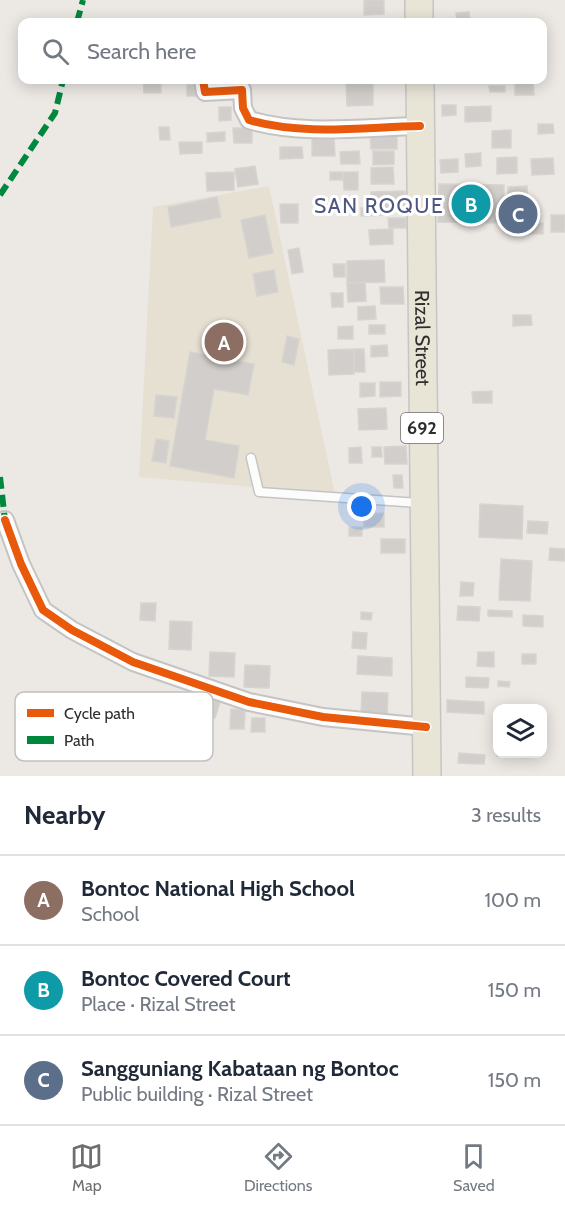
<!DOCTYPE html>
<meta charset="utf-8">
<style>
body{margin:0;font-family:Cabin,sans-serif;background:#f6f6f7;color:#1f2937}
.controls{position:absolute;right:18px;bottom:18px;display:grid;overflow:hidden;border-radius:12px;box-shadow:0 3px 15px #0003}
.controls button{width:54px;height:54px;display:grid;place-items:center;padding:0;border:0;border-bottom:2px solid #e0e1e3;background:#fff;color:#1f2937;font:30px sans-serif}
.you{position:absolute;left:362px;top:507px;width:21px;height:21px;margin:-15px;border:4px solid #fff;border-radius:50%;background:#1a73e8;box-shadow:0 0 0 9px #1a73e833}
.badge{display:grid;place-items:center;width:39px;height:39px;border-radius:50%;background:#706f6e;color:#fff;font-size:20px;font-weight:700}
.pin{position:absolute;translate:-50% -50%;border:3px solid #fff;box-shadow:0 2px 6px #0006}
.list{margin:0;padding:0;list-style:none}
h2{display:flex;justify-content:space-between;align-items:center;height:78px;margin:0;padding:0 24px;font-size:26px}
h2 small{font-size:20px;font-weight:400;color:#747a83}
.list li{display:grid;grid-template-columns:39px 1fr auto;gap:18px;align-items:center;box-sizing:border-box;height:90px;padding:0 24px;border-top:2px solid #e0e1e3}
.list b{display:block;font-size:22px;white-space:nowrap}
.list p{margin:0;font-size:20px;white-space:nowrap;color:#747a83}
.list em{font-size:20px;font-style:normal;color:#747a83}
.icon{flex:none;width:33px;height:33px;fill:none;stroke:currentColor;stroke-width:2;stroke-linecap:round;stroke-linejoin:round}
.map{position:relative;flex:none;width:565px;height:776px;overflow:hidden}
.search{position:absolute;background:#fff;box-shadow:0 3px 15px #0003;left:18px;right:18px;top:18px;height:66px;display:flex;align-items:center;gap:15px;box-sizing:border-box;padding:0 21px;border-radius:12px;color:#747a83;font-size:22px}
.sheet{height:348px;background:#fff}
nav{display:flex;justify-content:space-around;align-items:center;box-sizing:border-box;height:84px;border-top:2px solid #e0e1e3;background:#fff;font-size:16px;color:#747a83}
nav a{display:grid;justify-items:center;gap:3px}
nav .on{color:#706f6e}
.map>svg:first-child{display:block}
.education{fill:#e6e0d3}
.building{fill:#d1cecb;stroke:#d7d4d0;stroke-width:1.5}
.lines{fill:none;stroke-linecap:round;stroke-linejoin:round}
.lane-casing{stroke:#c5c4c5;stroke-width:11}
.street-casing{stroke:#c5c4c5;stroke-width:20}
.primary-casing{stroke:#c6c5c4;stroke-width:30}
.lane{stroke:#fcfcfb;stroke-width:8}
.street{stroke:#fcfcfb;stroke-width:16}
.primary{stroke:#e8e4d6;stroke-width:27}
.quiet{stroke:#00873e;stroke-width:6;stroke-dasharray:12 6;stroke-linecap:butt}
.cycleway-casing{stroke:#fff;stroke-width:11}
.cycleway{stroke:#e8590c;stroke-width:8}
.labels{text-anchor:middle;stroke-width:6;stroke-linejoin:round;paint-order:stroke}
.shield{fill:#fff;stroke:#6d6d6d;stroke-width:1.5}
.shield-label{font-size:18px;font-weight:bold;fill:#2e2e2e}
.street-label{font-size:20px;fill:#2e2e2e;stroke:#fff}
.neighbourhood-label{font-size:21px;letter-spacing:1.5px;fill:#4d5680;stroke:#fff}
.key{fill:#fff;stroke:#c0c0c0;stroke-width:1.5}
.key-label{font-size:16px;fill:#2e2e2e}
</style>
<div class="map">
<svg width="565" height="776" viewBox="0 0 565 776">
<rect width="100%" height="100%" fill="#ece8e4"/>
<path class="education" d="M269,186l66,308 -196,-17 14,-270z"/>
<path class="building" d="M364,0h20v14l-20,1z
M469,12l1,10h-13l-1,-9z
M143,80h18v13h-17z
M211,80h18l1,4 -19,1z
M235,80h22l1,2 -23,1z
M346,80h27v25l-26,1z
M469,80h31v1l-31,1z
M533,82l1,13h-19v-12z
M187,85h13v11h-13z
M489,86h16v6h-15z
M442,105h14v10l-14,1z
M491,106v15l-26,1v-15z
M219,107h12v13l-12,1z
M538,124h15l1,9 -16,1z
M159,127h10l1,13h-10z
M233,128h19v15h-18z
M397,129v20h-26l-1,-19z
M511,130v18h-19v-17z
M225,132v9l-18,1v-9z
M312,138h22l1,18h-23z
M179,142h23v11l-22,1z
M280,147h22l1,11 -23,1z
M359,151l1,13h-19l-1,-12z
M373,151h21v13l-21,1z
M481,153v13l-15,1 -1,-13z
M517,157v16l-20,1v-16z
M553,158l1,16 -22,1 -1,-16z
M458,159v13l-17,1 -1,-13z
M255,166l3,18 -20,3 -3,-18z
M393,167l1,17h-23v-16z
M234,172v18l-27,1 -1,-18z
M330,172h13v8h-13z
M343,172h15v18h-14z
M439,184l65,1 -1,38 -65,-1z
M527,186l1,15h-20v-14z
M405,191v15l-34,1v-15z
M217,197l4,20 -50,10 -3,-20z
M344,201h9v10h-8z
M280,204h18v19h-17z
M389,207l1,8 -29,1v-8z
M522,212v16h-13v-15z
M265,215l8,38 -24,5 -8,-38z
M551,215h14v17h-14z
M388,218h18v10h-17z
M527,223h16v11h-16z
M393,229v15l-23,1 -1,-15z
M299,248l4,24 -11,2 -4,-24z
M384,260l1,22 -38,1v-22z
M333,264h12v13h-11z
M274,270l4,22 -21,4 -4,-22z
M365,282l1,19 -18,1 -1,-19z
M380,287h23l1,17h-23z
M331,293h12v14h-11z
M375,306l1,13 -18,1v-13z
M513,315h18l1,10 -19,1z
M369,325h16v9h-16z
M353,326v13h-15v-12z
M287,336l12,3 -5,26 -12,-3z
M387,345l1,11 -17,1v-11z
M354,349h10l1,23h-11z
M354,349v25l-25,1 -1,-25z
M190,352l64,12 -6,31 -34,-6 -9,51 34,6 -5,32 -64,-12z
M380,382h21v14l-21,1z
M360,383h15v13l-15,1z
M492,391v12h-19l-1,-11z
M156,395l21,2 -3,21 -20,-2z
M386,408l1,21 -28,1 -1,-21z
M156,439l13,2 -3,22 -14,-2z
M406,446l1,18h-22l-1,-17z
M361,447l1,16h-13v-15z
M372,447h9l1,10h-10z
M393,475h9l1,13h-9z
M480,504l43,2 -1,33 -43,-2z
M384,513v14h-20l-1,-13z
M528,521l20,1 -1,12 -20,-1z
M349,527h13v9h-13z
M381,539h24v14h-24z
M550,548l15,1v12l-16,-1z
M501,559l31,2 -2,40 -31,-1z
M461,582l13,1 -1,13h-13z
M141,603h15l-1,18 -15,-1z
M458,606l22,1 -1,14 -22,-1z
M488,610l24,1v6l-24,-1z
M361,612l11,1 -1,7 -10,-1z
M523,615l20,1v11l-20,-1z
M170,621l22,1 -1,28 -22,-1z
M353,632l14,1 -1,16 -14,-1z
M210,652l25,1 -1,24 -25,-1z
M478,652h16v15l-17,-1z
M522,654h14v10h-14z
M358,656l34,2v18l-35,-2z
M245,665l25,1 -1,22 -25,-1z
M466,677l23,1 -1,10 -22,-1z
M498,681l12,1 -1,5 -11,-1z
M200,692l21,7 -6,19 -21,-7z
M362,692l26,1 -1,24 -26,-1z
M447,700l37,2v12l-37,-2z
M231,709l14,1 -1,19h-14z
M252,718h13v14h-14z
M459,753l26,2 -1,9 -26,-1z
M498,753l30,1v4l-31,-2z"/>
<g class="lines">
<defs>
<path id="lane" d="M251,458l8,34 160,11"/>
<path id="street" d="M203,80l2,12 37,-2 1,18 6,12c54,16 115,7 171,6
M5,520l16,44 22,46 29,20 61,32 116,40 74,15 103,10"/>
<g id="primary">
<path d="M419,0v22"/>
<path id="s1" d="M420,80l7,696"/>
</g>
</defs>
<use href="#lane" class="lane-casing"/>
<use href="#street" class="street-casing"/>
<use href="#primary" class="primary-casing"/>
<use href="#lane" class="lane"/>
<use href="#street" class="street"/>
<use href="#primary" class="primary"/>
<path class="quiet" d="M77,22l6,-22
M0,195l55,-82 8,-33
M0,477l5,43"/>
<defs>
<path id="cycleway" d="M203,80l2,12 37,-2 1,18 6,12c54,16 115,7 171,6
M5,520l16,44 22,46 29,20 61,32 116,40 74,15 103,10"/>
</defs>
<use href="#cycleway" class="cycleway-casing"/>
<use href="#cycleway" class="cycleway"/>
</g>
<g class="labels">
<rect class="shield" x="401" y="413" width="42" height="30" rx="4.5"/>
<g class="shield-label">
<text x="422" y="434">692</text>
</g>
<g class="street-label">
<text dy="7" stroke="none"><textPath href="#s1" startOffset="258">Rizal Street</textPath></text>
</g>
<g class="neighbourhood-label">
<text x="379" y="213">SAN ROQUE</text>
</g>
</g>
<rect x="15" y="692" width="198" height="69" rx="9" class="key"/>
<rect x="27" y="709" width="27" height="8" fill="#e8590c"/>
<rect x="27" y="736" width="27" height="8" fill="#00873e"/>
<g class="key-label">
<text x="64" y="719">Cycle path</text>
<text x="64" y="746">Path</text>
</g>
</svg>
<div class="controls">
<button><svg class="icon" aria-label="layers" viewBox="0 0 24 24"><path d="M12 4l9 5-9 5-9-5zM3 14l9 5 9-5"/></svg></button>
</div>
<div class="you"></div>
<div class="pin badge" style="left:224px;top:342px;background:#8d6e63">A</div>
<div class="pin badge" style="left:471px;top:204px;background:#0f9aa8">B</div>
<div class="pin badge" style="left:518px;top:214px;background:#5c6f8a">C</div>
<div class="search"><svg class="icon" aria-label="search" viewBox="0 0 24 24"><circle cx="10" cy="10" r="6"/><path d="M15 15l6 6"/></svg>Search here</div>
</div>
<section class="sheet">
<h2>Nearby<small>3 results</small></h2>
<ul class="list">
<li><span class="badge" style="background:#8d6e63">A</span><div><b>Bontoc National High School</b><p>School</p></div><em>100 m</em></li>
<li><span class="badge" style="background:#0f9aa8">B</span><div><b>Bontoc Covered Court</b><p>Place · Rizal Street</p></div><em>150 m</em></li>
<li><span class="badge" style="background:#5c6f8a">C</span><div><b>Sangguniang Kabataan ng Bontoc</b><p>Public building · Rizal Street</p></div><em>150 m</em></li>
</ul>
</section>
<nav>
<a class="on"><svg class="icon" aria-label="map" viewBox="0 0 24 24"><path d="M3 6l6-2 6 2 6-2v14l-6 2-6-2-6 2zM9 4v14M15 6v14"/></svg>Map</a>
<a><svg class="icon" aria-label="directions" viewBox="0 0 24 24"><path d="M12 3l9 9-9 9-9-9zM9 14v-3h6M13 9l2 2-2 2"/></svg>Directions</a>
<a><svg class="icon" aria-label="saved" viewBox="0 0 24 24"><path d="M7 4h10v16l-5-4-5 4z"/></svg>Saved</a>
</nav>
